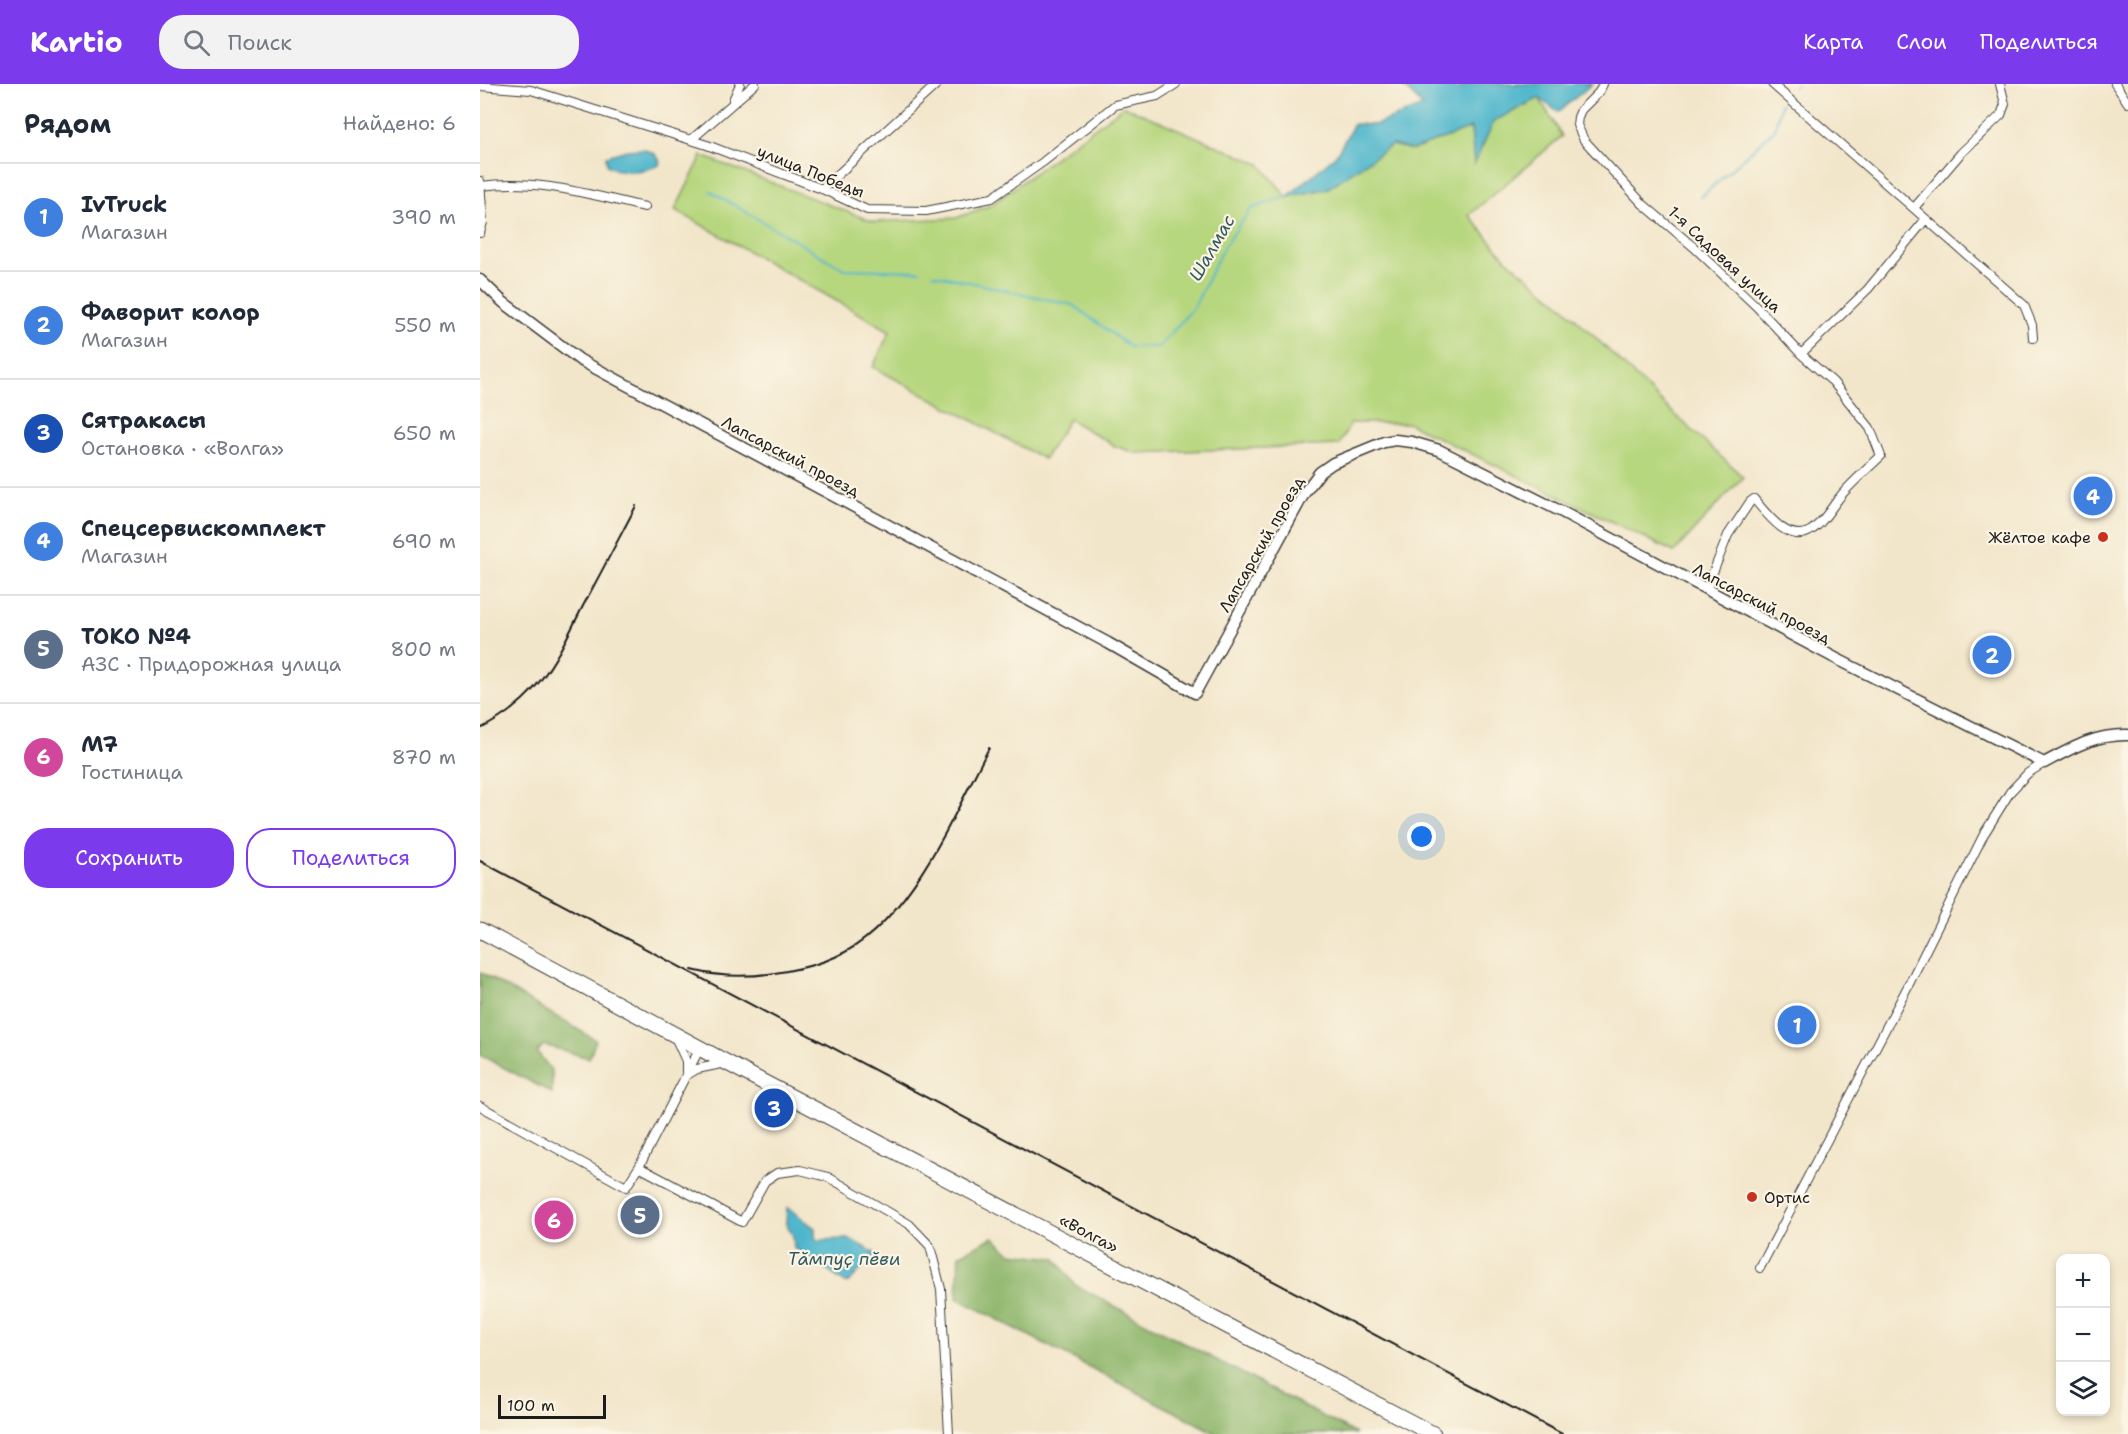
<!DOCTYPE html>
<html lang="ru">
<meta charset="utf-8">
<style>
body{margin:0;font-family:"Shantell Sans",sans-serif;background:#f2f2f3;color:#1f2937}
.controls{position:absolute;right:18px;bottom:18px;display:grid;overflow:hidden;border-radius:12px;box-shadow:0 3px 9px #0003}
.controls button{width:54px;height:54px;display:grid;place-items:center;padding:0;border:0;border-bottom:2px solid #e0e1e3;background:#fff;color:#1f2937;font:30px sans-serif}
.scale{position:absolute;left:18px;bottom:15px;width:108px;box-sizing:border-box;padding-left:6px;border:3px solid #1c1c1c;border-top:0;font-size:16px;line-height:21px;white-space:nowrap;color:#1c1c1c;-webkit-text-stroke:4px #fcf5e5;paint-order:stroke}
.you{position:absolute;left:942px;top:753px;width:21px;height:21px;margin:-15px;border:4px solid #fff;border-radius:50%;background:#1a73e8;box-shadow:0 0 0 9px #1a73e833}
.badge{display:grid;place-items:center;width:39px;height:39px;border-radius:50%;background:#7c3aed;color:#fff;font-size:20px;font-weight:700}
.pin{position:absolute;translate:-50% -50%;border:3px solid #fff;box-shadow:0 2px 6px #0006}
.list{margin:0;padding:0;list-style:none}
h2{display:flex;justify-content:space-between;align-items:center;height:78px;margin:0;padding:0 24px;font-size:26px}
h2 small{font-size:20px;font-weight:400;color:#747a83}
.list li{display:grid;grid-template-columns:39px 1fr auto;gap:18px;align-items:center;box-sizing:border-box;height:108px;padding:0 24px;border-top:2px solid #e0e1e3}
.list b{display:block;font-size:22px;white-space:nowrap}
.list p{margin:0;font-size:20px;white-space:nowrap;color:#747a83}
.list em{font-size:20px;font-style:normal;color:#747a83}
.actions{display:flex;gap:12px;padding:18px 24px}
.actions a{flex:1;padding:14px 0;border:2px solid #7c3aed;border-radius:24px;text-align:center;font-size:21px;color:#7c3aed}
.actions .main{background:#7c3aed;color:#fff}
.icon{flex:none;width:33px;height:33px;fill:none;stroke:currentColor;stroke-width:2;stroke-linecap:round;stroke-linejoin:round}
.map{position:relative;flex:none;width:1648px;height:1350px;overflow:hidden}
header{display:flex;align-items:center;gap:36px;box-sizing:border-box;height:84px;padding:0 30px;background:#7c3aed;color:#fff}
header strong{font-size:28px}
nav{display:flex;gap:33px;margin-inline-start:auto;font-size:21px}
.search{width:420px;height:54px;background:#f2f2f3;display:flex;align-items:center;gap:15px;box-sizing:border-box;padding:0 21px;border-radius:24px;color:#747a83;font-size:22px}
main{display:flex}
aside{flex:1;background:#fff}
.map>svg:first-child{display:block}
.green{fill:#b7d77f;stroke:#6a7a4e;stroke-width:1.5}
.forest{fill:#91b86e;stroke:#566a45;stroke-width:1.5}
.water{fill:#4eb6cc;stroke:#356974;stroke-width:1.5}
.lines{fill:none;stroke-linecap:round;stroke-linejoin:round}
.stream{stroke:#4eb6cc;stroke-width:2}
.minor-casing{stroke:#3c3a36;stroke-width:10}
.tertiary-casing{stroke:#3c3a36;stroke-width:13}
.trunk-casing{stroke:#3c3a36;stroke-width:17}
.minor{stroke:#fff;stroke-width:8}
.tertiary{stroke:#fff;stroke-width:10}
.trunk{stroke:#fff;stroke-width:15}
.rail{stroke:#1c1c1c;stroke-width:2}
.poi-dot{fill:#c8321e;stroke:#fcf5e5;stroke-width:2}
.labels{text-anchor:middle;stroke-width:4.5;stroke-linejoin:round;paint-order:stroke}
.street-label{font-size:16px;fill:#1c1c1c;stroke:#fcf5e5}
.poi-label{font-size:16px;fill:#1c1c1c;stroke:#fcf5e5;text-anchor:end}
.water-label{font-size:18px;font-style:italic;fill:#305a62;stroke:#fcf5e5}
</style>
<header>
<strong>Kartio</strong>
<div class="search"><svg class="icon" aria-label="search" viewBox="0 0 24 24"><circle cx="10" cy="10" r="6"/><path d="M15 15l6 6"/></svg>Поиск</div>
<nav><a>Карта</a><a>Слои</a><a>Поделиться</a></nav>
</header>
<main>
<aside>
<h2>Рядом<small>Найдено: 6</small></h2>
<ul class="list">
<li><span class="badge" style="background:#3f7fe0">1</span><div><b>IvTruck</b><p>Магазин</p></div><em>390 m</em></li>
<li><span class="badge" style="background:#3f7fe0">2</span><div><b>Фаворит колор</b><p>Магазин</p></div><em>550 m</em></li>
<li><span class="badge" style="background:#1a4fb4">3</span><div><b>Сятракасы</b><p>Остановка · «Волга»</p></div><em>650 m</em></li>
<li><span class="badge" style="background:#3f7fe0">4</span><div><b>Спецсервискомплект</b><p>Магазин</p></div><em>690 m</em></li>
<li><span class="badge" style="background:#5c6f8a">5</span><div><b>ТОКО №4</b><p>АЗС · Придорожная улица</p></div><em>800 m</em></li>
<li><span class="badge" style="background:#d1479c">6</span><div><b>М7</b><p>Гостиница</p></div><em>870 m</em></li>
</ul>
<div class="actions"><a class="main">Сохранить</a><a>Поделиться</a></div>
</aside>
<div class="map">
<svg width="1648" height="1350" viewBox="0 0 1648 1350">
<rect width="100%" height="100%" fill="#fcf5e5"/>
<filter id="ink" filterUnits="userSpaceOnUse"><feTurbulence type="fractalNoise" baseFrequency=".0167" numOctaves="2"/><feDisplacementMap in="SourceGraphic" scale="12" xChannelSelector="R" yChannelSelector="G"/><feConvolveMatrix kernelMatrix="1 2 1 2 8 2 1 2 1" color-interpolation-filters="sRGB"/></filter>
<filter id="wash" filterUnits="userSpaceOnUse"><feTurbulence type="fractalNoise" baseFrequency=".008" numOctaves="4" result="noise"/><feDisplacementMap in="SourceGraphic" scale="24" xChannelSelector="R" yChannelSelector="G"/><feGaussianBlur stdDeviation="1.35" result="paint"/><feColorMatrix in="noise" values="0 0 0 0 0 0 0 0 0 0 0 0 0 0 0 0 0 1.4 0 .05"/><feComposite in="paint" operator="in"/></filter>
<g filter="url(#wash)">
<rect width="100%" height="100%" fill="#f2e6ca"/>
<path class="green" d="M1059,14l23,38 -93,79 37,44 59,49 104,101 74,68 -69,75 -266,-129h-57l-12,22 -204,8 -20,-7 -46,-27 -25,40 -171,-92 17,-36 -215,-121 27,-54 172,66 82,-4 35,-13 133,-99 136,58 27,33 41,-9 64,-43 20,5 59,-22 3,35 20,-42z"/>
<path class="forest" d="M0,888l116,68 -7,18 -45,-13 -7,7 15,19v22l-72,-38z
M513,1153l17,16 45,5 20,27 281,149h-139l-260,-136 2,-43z"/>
<path class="water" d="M927,0h42l7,6 11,-6h125l-34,28 -19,-14 -45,23 -20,43 -3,-36 -59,22 -20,-5 -64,43 -41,9 49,-42 18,-31 21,1 48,-19 -19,-19z
M163,65l11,4 6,8 -1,4c-14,6 -39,10 -52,0l-1,-9 21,-6z
M307,1123l28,21v10l3,2 32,-1 26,15 -29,30 -53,-36 -1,-12 -7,-13z"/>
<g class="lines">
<path class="stream" d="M1314,3l3,-3
M230,107l134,78 76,2
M1220,114l75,-69 6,-25
M453,190l140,31 57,42h29l35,-40 29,-59 28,-39 37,-13"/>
</g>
</g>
<g filter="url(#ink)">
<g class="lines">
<defs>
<path id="minor" d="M1123,0l-4,8 -18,18 -3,7 -1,8 7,15 59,64 53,45 60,57 45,48 32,28 37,46 11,28c-13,12 -26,24 -37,36 -11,12 -20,31 -34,39 -22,13 -44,-18 -56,-32l-4,3 -22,33 -22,55
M1292,0l252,221 8,20 1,13
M1635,0l13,19
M0,2l51,4 176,55 115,44 45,21 59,1 66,-13 51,-36 72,-57 42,-9 19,-12
M253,16l7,-16
M211,56l64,-56
M1,102c56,-8 110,9 164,21
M342,105l115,-105
M1434,124l47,-55 40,-38 4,-11 -5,-20
M0,149l3,-11 -3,-41
M1321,270l67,-65 57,-69
M196,955l10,22v11
M207,991l10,-6 29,-6
M0,1022l146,81 13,-20 61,-119
M159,1083l103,55 23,-41 12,-8 23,-3 28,7 81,47 21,22 11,43 8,145
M1280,1184l149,-284 75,-150 26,-42 18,-19 16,-10"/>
<path id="tertiary" d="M0,196l23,22 77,58 528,283 87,50 110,-201 15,-20 13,-9 51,-21 11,-2 17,2 27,8 125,63 271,145 209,105c28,-15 51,-29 84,-28"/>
<path id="trunk" d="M0,846l281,151 672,353"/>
</defs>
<use href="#minor" class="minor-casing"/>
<use href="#tertiary" class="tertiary-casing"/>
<use href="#trunk" class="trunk-casing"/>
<use href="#minor" class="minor"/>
<use href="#tertiary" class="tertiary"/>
<use href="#trunk" class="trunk"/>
<path class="rail" d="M0,645c59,-29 76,-70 104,-125 18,-33 35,-66 52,-98
M0,777l1082,573
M212,886c31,8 64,7 95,1 16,-3 33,-7 48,-14 74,-32 118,-142 154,-209"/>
</g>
</g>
<g class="poi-dot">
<circle cx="1623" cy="453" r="6"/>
<circle cx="1272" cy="1113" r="6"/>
</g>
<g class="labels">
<g class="street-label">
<text transform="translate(331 87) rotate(22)" y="6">улица Победы</text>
<text transform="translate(1245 175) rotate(43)" y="6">1-я Садовая улица</text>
<text transform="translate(311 372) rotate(28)" y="6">Лапсарский проезд</text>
<text transform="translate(781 460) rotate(-60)" y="6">Лапсарский проезд</text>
<text transform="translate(1282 519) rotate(28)" y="6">Лапсарский проезд</text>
<text transform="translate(609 1149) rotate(28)" y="6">«Волга»</text>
</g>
<g class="poi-label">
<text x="1611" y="459">Жёлтое кафе</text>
<text x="1284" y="1119" text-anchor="start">Ортис</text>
</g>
<g class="water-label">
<text transform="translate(732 164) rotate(-60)" y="6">Шалмас</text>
<text x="364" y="1181">Тӑмпуҫ пӗви</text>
</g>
</g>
</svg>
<div class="controls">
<button>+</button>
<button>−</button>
<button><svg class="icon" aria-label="layers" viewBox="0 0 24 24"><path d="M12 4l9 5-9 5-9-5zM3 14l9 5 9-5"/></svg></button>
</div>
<div class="scale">100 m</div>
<div class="you"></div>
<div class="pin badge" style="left:1317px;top:941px;background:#3f7fe0">1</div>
<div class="pin badge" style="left:1512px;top:571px;background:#3f7fe0">2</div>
<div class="pin badge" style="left:294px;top:1024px;background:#1a4fb4">3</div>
<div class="pin badge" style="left:1613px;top:412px;background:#3f7fe0">4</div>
<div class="pin badge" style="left:160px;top:1131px;background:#5c6f8a">5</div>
<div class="pin badge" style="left:74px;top:1136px;background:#d1479c">6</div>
</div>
</main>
